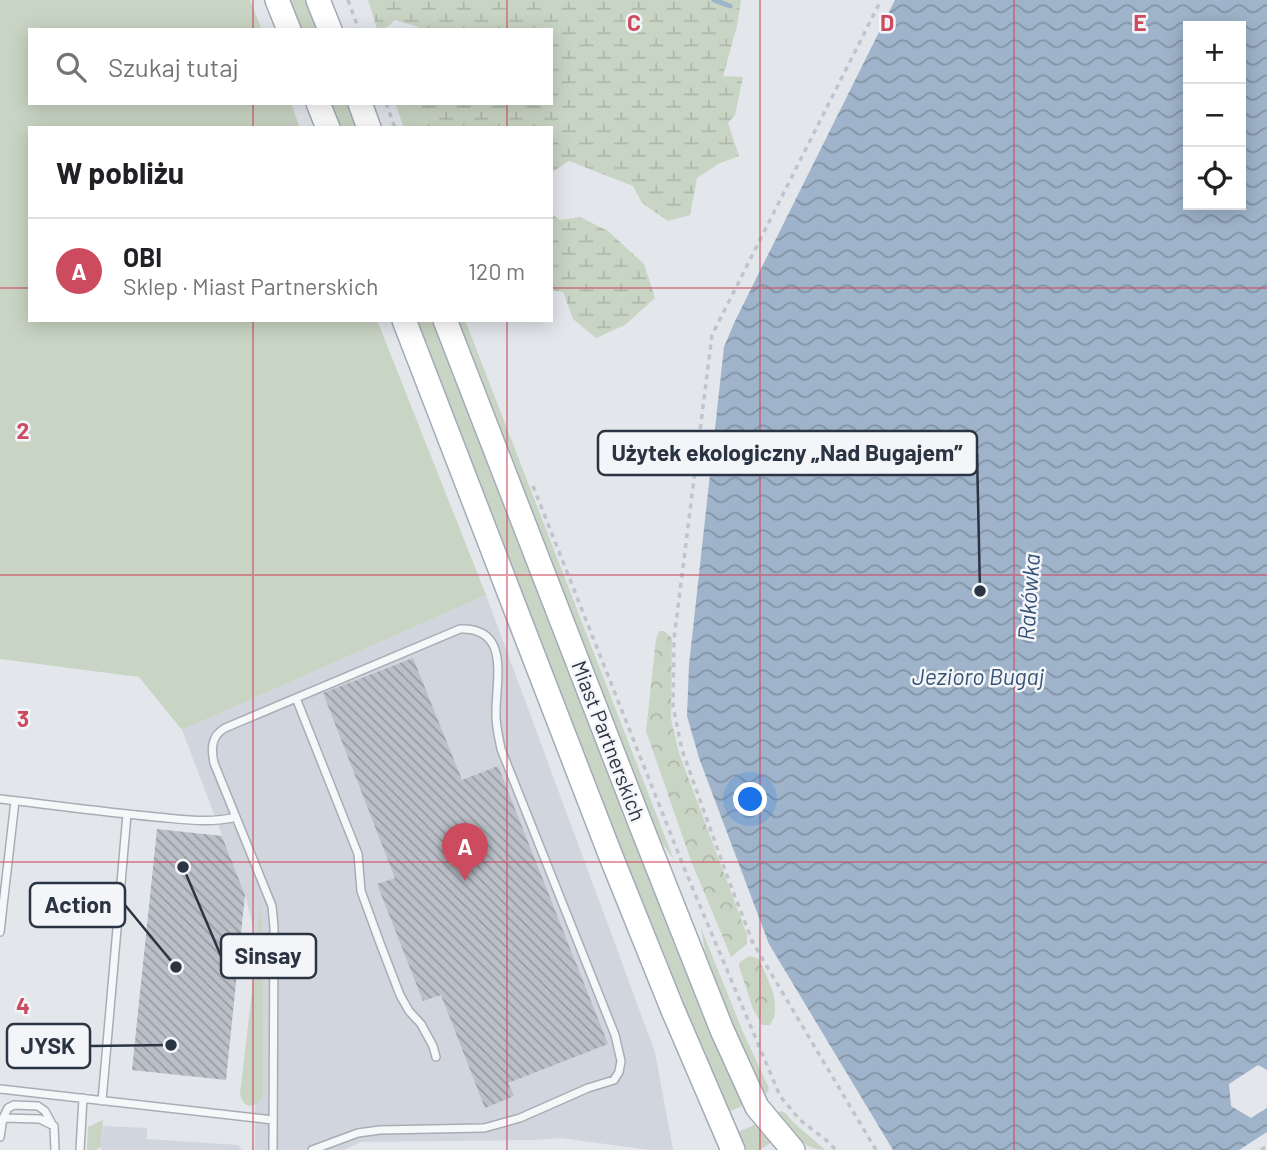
<!DOCTYPE html>
<html lang="pl">
<meta charset="utf-8">
<style>
body{margin:0;font-family:Barlow,sans-serif;background:#f2f2f2;color:#202124}
.controls{position:absolute;right:21px;top:21px;display:grid;overflow:hidden;border-radius:0px;box-shadow:0 4px 18px #0003}
.controls button{width:63px;height:63px;display:grid;place-items:center;padding:0;border:0;border-bottom:2px solid #e0e0e0;background:#fff;color:#202124;font:35px sans-serif}
.you{position:absolute;left:751px;top:800px;width:24px;height:24px;margin:-18px;border:5px solid #fff;border-radius:50%;background:#1a73e8;box-shadow:0 0 0 10px #1a73e833}
.badge{display:grid;place-items:center;width:46px;height:46px;border-radius:50%;background:#cd4b5f;color:#fff;font-size:23px;font-weight:700}
.pin{position:absolute;translate:-50% -58px;filter:drop-shadow(0 2px 4px #0008)}
.pin::after{content:'';position:absolute;top:37px;width:24px;height:21px;background:inherit;clip-path:polygon(0 0,100% 0,50% 100%)}
.list{margin:0;padding:0;list-style:none}
h2{display:flex;justify-content:space-between;align-items:center;height:91px;margin:0;padding:0 28px;font-size:30px}
h2 small{font-size:23px;font-weight:400;color:#757577}
.list li{display:grid;grid-template-columns:46px 1fr auto;gap:21px;align-items:center;box-sizing:border-box;height:105px;padding:0 28px;border-top:2px solid #e0e0e0}
.list b{display:block;font-size:26px;white-space:nowrap}
.list p{margin:0;font-size:23px;white-space:nowrap;color:#757577}
.list em{font-size:23px;font-style:normal;color:#757577}
.icon{flex:none;width:38px;height:38px;fill:none;stroke:currentColor;stroke-width:2;stroke-linecap:round;stroke-linejoin:round}
.map{position:relative;flex:none;width:1267px;height:1150px;overflow:hidden}
.search{position:absolute;background:#fff;box-shadow:0 4px 18px #0003;left:28px;top:28px;width:525px;height:77px;display:flex;align-items:center;gap:18px;box-sizing:border-box;padding:0 24px;border-radius:0px;color:#757577;font-size:26px}
.panel{position:absolute;background:#fff;box-shadow:0 4px 18px #0003;left:28px;top:126px;width:525px;height:196px;border-radius:0px}
.map>svg:first-child{display:block}
.built{fill:#d1d5dd}
.green{fill:#c9d5c4}
.forest{fill:url(#forest-crowns)}
.wetland{fill:url(#wetland-marsh)}
.water{fill:url(#water-waves);fill-rule:evenodd}
.pier{fill:#e3e6eb}
.lines{fill:none;stroke-linecap:round;stroke-linejoin:round}
.stream{stroke:#9fb4ca;stroke-width:5}
.building{fill:url(#building-back-hatch)}
.lane-casing{stroke:#a8adb5;stroke-width:10}
.primary-casing{stroke:#a2abb7;stroke-width:26}
.path{stroke:#c1c4ca;stroke-width:3.5;stroke-dasharray:5 5;stroke-linecap:butt}
.lane{stroke:#f6f7f9;stroke-width:7}
.primary{stroke:#fff;stroke-width:23}
.grid{fill:none;stroke:#cd4b5f;stroke-width:2;stroke-opacity:0.55}
.labels{text-anchor:middle;stroke-width:5;stroke-linejoin:round;paint-order:stroke}
.street-label{font-size:21px;fill:#2b3443;stroke:#f3f5f8}
.water-label{font-size:23px;font-style:italic;fill:#355377;stroke:#f3f5f8}
.grid-label{font-size:23px;text-anchor:middle;font-weight:bold;fill:#cd4b5f;stroke:#f3f5f8;stroke-width:5;stroke-linejoin:round;paint-order:stroke}
.leader{fill:none;stroke:#2b3443;stroke-width:2.5}
.callout-dot{fill:#2b3443;stroke:#f3f5f8;stroke-width:2.5}
.callout{fill:#f3f5f8;stroke:#2b3443;stroke-width:2.5}
.callout-label{font-size:23px;text-anchor:middle;font-weight:bold;fill:#2b3443}
</style>
<div class="map">
<svg width="1267" height="1150" viewBox="0 0 1267 1150">
<defs>
<pattern id="forest-crowns" width="20" height="18" patternUnits="userSpaceOnUse" patternTransform="scale(1.75)"><rect width="20" height="18" fill="#c9d5c4"/><path d="M2 6a3 3 0 1 1 6 0M12 15a3 3 0 1 1 6 0" fill="none" stroke="#adb7aa"/></pattern>
<pattern id="wetland-marsh" width="20" height="14" patternUnits="userSpaceOnUse" patternTransform="scale(1.75)"><rect width="20" height="14" fill="#c9d5c4"/><path d="M1 5h8M5 5V1M11 12h8M15 12V8" fill="none" stroke="#adb7aa"/></pattern>
<pattern id="water-waves" width="16" height="10" patternUnits="userSpaceOnUse" patternTransform="scale(1.75)"><rect width="16" height="10" fill="#9fb4ca"/><path d="M0 5q4-4 8 0t8 0" fill="none" stroke="#8293a6"/></pattern>
<pattern id="building-back-hatch" width="6" height="6" patternUnits="userSpaceOnUse" patternTransform="scale(1.75)"><rect width="6" height="6" fill="#babfc8"/><path d="M-1 5l2 2M0 0l6 6M5-1l2 2" fill="none" stroke="#979ca4"/></pattern>
</defs>
<rect width="100%" height="100%" fill="#e3e6eb"/>
<path class="built" d="M486,595l169,457 18,98h-23l-89,-12 -25,2 -175,2 -17,8h-89l1,-201 -3,-23 -8,-31 -63,-165z
M103,1126l44,2v11l91,6 4,5h-141z"/>
<path class="green" d="M0,0h250l12,30h-232v73h261l9,25h-270v192h347l109,275 -304,135 -43,-53 -139,-18z
M289,0h19l11,30h-18z
M331,103h17l10,25h-17z
M395,103h17l10,25h-18z
M417,320h17l28,71 282,714 -15,7 -30,-68 -54,-134z
M457,320h8l209,540 -17,-24z
M260,904l3,26v168c-9,10 -19,12 -23,-4l14,-119z
M701,928l42,104 26,56 -1,4 -4,3 -40,-86 -17,-47z
M781,1111l3,1 9,10 32,28c-22,0 -36,-20 -49,-36z
M103,1120l-2,27 -5,3h-9l1,-23z
M756,1124l15,19 -12,7h-14l-7,-18z"/>
<path class="forest" d="M659,631h5l8,7 -1,81 8,34 68,182v9l-16,13 -41,-99 -44,-127 10,-92z
M749,956l10,3c9,21 24,45 11,66h-8l-9,-16 -14,-43v-3z"/>
<path class="wetland" d="M368,0h373l-4,26 -14,50 20,1 -8,38 -7,8 11,33 -19,7 -23,15 -7,37 -22,6 -26,-18 -9,-17 -64,-25 -18,12v-45h-129l-10,-25h139v-73h-133v-3l-23,-7 -8,7 -10,2z
M551,214l9,6 20,-3 28,14 36,33 11,34 -30,27 -29,13 -23,-19 -10,-27 -12,-2z"/>
<path class="water" d="M895,0h372v1132l-28,18h-346l-124,-206 -70,-186 -12,-42 2,-51 35,-318 11,-26zM1188,26h53v179h-53z"/>
<path class="pier" d="M1258,1065l9,5v38l-16,10 -20,-12 -2,-22z"/>
<g class="lines">
<path class="stream" d="M714,0l16,6"/>
</g>
<path class="building" d="M413,658l49,122 36,-14 110,278 -100,39 6,13 -29,12 -44,-113 -18,6 -46,-117 18,-6 -72,-185z
M157,829l65,7 23,59 -19,185 -94,-10z"/>
<g class="lines">
<defs>
<path id="lane" d="M296,698l62,156 3,37 19,52 20,52 9,16 12,13 12,22 3,11
M0,799c52,6 104,13 156,18 26,2 53,7 80,0
M0,932l15,-131
M0,1089l273,31
M102,1101l25,-287
M3,1118l5,-10 6,-3 24,1 7,5 8,15
M0,1137l3,-19 37,1 14,7 1,24
M80,1150l3,-52
M273,1150l1,-223 -2,-21 -58,-143c-3,-14 -3,-27 11,-35l235,-99c52,-2 35,53 36,87 0,11 3,22 5,33l114,286 6,26 -2,11 -5,8 -26,8 -68,30 -36,10 -104,2 -22,3 -46,17"/>
<path id="primary" d="M277,0l12,30
M318,0l12,30
M318,103l10,25
M360,103l9,25
M404,320l206,534 62,154 61,142
M445,320l199,513 78,197 35,77 36,43"/>
</defs>
<use href="#lane" class="lane-casing"/>
<use href="#primary" class="primary-casing"/>
<path class="path" d="M348,0l11,30
M386,103l9,25
M533,486l152,384 95,226 20,24 26,20 10,10
M876,1150l-123,-207 -24,-62 -47,-131 -9,-44 1,-67 38,-304 169,-335
M1261,1150l6,-4"/>
<use href="#lane" class="lane"/>
<use href="#primary" class="primary"/>
</g>
<path class="grid" d="M253,0v30M507,0v30M760,0v1150M1014,0v1150M253,103v25M507,103v25M0,288h30M551,288h716M253,320v830M507,320v830M0,575h1267M0,862h1267"/>
<g class="labels">
<g class="street-label">
<text transform="translate(608 741) rotate(69)" y="7">Miast Partnerskich</text>
</g>
<g class="water-label">
<text transform="translate(1029 597) rotate(-86)" y="8">Rakówka</text>
<text x="978" y="685">Jezioro Bugaj</text>
</g>
</g>
<g class="grid-label">
<text x="634" y="31">C</text>
<text x="887" y="31">D</text>
<text x="1140" y="31">E</text>
<text x="23" y="439">2</text>
<text x="23" y="727">3</text>
<text x="23" y="1014">4</text>
</g>
<path class="leader" d="M980 591L977 453M176 967L125 905M183 867L221 956M171 1045L90 1046"/>
<g class="callout-dot">
<circle cx="980" cy="591" r="7"/>
<circle cx="176" cy="967" r="7"/>
<circle cx="183" cy="867" r="7"/>
<circle cx="171" cy="1045" r="7"/>
</g>
<g class="callout">
<rect x="598" y="431" width="379" height="44" rx="7"/>
<rect x="30" y="883" width="95" height="44" rx="7"/>
<rect x="221" y="934" width="95" height="44" rx="7"/>
<rect x="7" y="1024" width="83" height="44" rx="7"/>
</g>
<g class="callout-label">
<text x="787" y="461">Użytek ekologiczny „Nad Bugajem”</text>
<text x="78" y="913">Action</text>
<text x="268" y="964">Sinsay</text>
<text x="48" y="1054">JYSK</text>
</g>
</svg>
<div class="controls">
<button>+</button>
<button>−</button>
<button><svg class="icon" aria-label="locate" viewBox="0 0 24 24"><circle cx="12" cy="12" r="6"/><path d="M12 2v4M12 18v4M2 12h4M18 12h4"/></svg></button>
</div>
<div class="you"></div>
<div class="pin badge" style="left:465px;top:881px">A</div>
<div class="search"><svg class="icon" aria-label="search" viewBox="0 0 24 24"><circle cx="10" cy="10" r="6"/><path d="M15 15l6 6"/></svg>Szukaj tutaj</div>
<section class="panel">
<h2>W pobliżu<small></small></h2>
<ul class="list">
<li><span class="badge">A</span><div><b>OBI</b><p>Sklep · Miast Partnerskich</p></div><em>120 m</em></li>
</ul>
</section>
</div>
